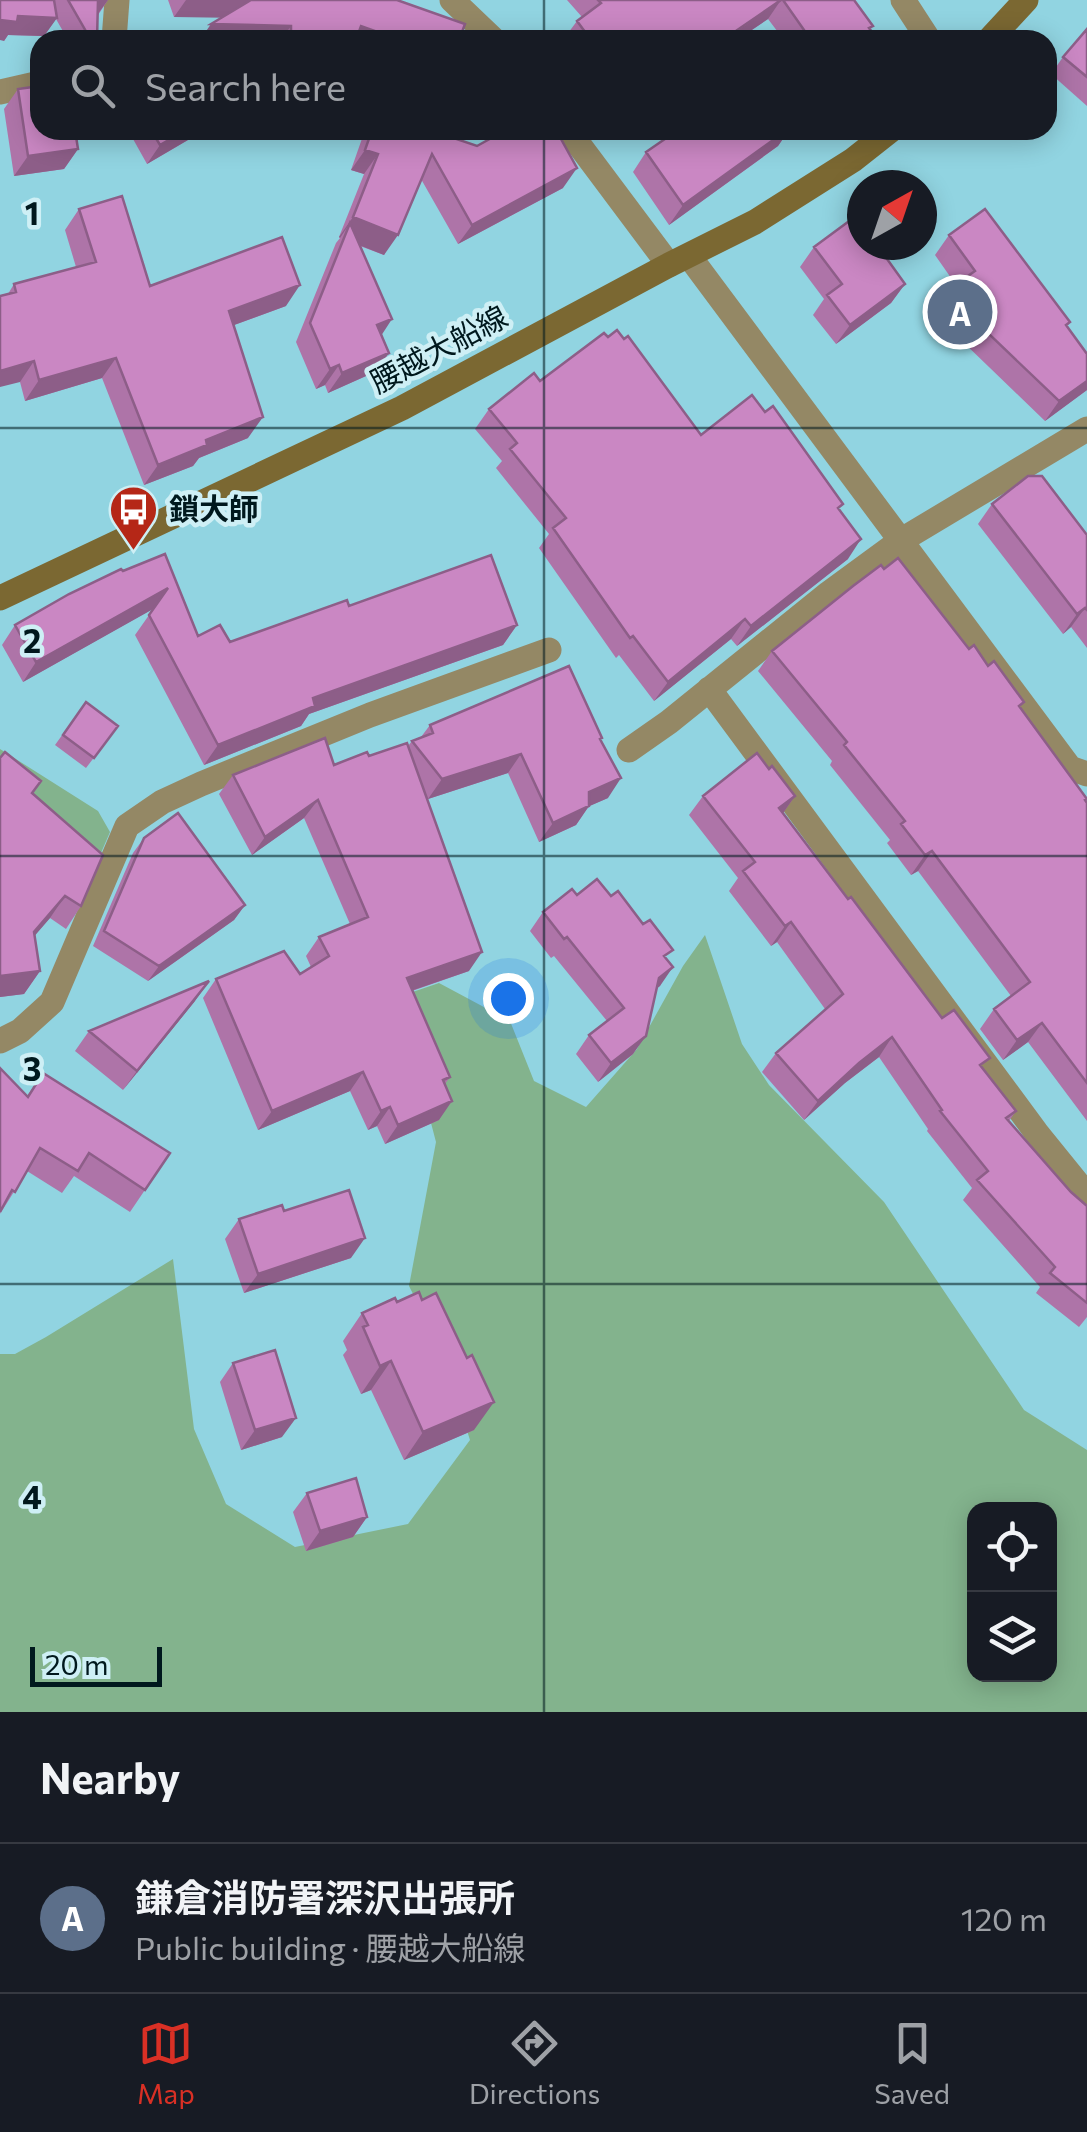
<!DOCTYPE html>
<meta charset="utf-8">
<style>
body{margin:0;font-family:Commissioner,"Noto Sans JP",sans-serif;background:#20242c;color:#f1f3f6}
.controls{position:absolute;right:30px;bottom:30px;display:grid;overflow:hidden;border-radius:20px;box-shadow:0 5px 25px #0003}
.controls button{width:90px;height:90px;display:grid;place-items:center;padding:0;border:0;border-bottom:2px solid #363941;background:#171b24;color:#f1f3f6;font:50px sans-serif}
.compass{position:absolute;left:847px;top:170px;width:90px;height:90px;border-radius:50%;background:#171b24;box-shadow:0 5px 25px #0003;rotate:40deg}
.scale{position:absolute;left:30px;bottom:25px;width:132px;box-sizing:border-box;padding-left:10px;border:5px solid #00181d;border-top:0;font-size:28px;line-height:35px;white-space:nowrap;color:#00181d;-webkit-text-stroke:8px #ceeff5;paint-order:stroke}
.you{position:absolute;left:508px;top:998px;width:35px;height:35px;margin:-25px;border:8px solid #fff;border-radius:50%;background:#1a73e8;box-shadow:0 0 0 15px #1a73e833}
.badge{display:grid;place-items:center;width:65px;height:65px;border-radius:50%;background:#d93025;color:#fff;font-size:32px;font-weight:700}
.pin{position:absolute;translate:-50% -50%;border:5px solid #fff;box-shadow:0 2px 10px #0006}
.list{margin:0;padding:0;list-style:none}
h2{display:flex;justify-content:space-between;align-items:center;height:130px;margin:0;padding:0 40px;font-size:42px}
h2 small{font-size:32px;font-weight:400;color:#9ea1a6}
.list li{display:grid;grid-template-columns:65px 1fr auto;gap:30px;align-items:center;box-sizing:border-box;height:150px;padding:0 40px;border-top:2px solid #363941}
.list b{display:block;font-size:38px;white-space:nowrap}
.list p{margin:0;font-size:32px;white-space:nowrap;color:#9ea1a6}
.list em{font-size:32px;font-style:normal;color:#9ea1a6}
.icon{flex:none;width:55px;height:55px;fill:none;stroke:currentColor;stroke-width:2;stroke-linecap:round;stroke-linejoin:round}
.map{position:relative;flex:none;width:1087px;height:1712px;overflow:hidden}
.search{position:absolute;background:#171b24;box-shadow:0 5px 25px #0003;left:30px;right:30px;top:30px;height:110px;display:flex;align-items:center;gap:25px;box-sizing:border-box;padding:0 35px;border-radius:30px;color:#9ea1a6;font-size:38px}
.sheet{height:280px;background:#171b24}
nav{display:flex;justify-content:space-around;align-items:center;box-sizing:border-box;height:140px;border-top:2px solid #363941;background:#171b24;font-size:28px;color:#9ea1a6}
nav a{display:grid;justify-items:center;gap:5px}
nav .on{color:#d93025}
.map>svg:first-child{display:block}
.green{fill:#83b38d;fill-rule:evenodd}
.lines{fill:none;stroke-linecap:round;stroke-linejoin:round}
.minor{stroke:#948865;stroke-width:25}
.secondary{stroke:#7b6832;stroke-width:25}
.wall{fill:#ae74a8}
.shaded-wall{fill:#8d5e88}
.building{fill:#ca87c3;stroke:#8d5e88;stroke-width:2.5}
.grid{fill:none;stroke:#00181d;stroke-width:2.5;stroke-opacity:0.55}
.labels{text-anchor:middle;stroke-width:9;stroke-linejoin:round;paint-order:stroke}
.street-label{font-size:30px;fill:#00181d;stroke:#ceeff5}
.poi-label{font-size:30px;font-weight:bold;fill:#00181d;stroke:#ceeff5;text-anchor:start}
.grid-label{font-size:32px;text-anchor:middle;font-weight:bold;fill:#00181d;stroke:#ceeff5;stroke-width:9;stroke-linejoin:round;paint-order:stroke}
</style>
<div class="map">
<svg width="1087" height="1712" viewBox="0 0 1087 1712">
<rect width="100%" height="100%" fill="#91d4e1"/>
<path class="green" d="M0,749l98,62 12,21 -16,37 -94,-78z
M705,935l37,109 27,41 115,117 140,208 63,40v262h-1087v-358h15l31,-17 127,-78 21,170 32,75 69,43 113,-23 62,-84 -29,-91 -32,-63 27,-144 -38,-145 41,-14 71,38 24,60 52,26 51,-58 46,-83zM974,1510h76v164h-76z"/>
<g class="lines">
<path class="minor" d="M452,0l42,40
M903,0l26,40
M114,40l3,-40
M0,92l40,-9
M568,130l101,135
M689,256l381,512 17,6
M709,689l327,443 51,63
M629,750l40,-28 160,-129 71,-52 187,-112
M0,1041l20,-10 32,-29 75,-176 35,-24 39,-18 169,-69 179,-65"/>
<path class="secondary" d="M989,40l37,-40
M0,598l402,-190 267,-143 86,-43 98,-62 38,-30"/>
</g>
<path class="wall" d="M0,0h108l-10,15 -1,25h-29l-12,-21 -12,17 -36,-1 -4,6z
M168,0h229l62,40h-259l22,-23h-48z
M567,0h287l19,26 -3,4 8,10h-94l-16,-21 -31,21h-174l14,-19 5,-4z
M1087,29v77l-36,-32 12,-17z
M18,89l60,60 -14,20 -50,7 -10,-67z
M120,130h85l-58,34 -19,-34 -6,4z
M365,130h65l133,58 -105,56 -37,-65 -37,76 -24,-9 21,89 8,18 -14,19 -47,21 -3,-8 -9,4 -20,-47 40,-99 4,-5 -1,-1 25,-63 -13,-4z
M656,130h133l-11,16 -109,79 -36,-53 13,-20 17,-12z
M79,209l71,77 136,20 -52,19 14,113 -49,20 -6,8 -49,19 -42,-107 -77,23 -5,-19 -12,-88 6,-10 62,-17 -11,-37z
M949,235l121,87 -3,5 20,63 -42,31 -113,-109 13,-20 11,-7 -21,-30z
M814,247l91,37 -14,19 -55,41 -23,-29 11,-16 -24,-32z
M540,381l161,54 138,75 9,49 -111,87 -6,-7 -77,62 -35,-46 -3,3 -77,-110 10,-14 -53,-66 6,-7 -27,-32 14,-20z
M992,504l95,31v113l-16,-21 -8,7 -85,-110z
M123,571l75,65 32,6 119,-36 168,19 -14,20 -194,69 -8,12 -97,39 -69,-130 19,-27 -131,74 -21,-37 13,-20z
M969,649l19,17 33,42 66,95v318l-59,-79 -25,18 -23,-31 14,-20 17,-13 -93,-125 -7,4 -24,-32 3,-3 -60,-75 2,-4 -74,-90 14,-20z
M86,702l32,24 -32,42 -31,-23z
M430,725l170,15 8,58 -19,8 -13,19 -37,17 -31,-69 -80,26 -2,-3 43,175 -57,20 38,86 -5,7 -6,36 -54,24 -8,-18 -9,4 -18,-39 -92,39 -55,-132 13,-19 84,-5 11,-7 -5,-11 13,-19 31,-13 -46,-106 -52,37 -33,-61 14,-19 101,-10 74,-19 4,-5 9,-4z
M0,758l41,23 -8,13 48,112 -15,23 -16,-11 -15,17 5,36 -16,23 -24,3z
M769,769l26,27 -12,17 65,86 168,212 -7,10 62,71 16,14v111l-8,10 -43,-34 4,-6 -77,-87 9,-12 -45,-57 1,-2 -49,-72 -34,26 -41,37 -42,-48 14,-19 49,-44 -48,-67 -6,4 -42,-55 9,-13 -49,-63 14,-19z
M144,838l101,67 -11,15 -86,61 -55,-35 40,-93z
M577,895l34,1 56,63 -7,27 -3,2 -24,66 -35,28 -22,-28 13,-19 18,-14 -53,-65 -3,2 -21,-27 13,-19z
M195,1001l-72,89 -48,-39 14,-20z
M43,1073l127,80 -40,59 -56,-36 -12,17 -35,-22 -27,43 27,-118z
M284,1211l67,47 -107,35 -19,-54 14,-20z
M362,1313l112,117 -70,30 -33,-70 -10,4 -18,-39 4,-5 -4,-9z
M233,1363l49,74 -41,13 -21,-68z
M307,1493l60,24 -14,20 -47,14 -13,-39z"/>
<path class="shaded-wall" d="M96,0h12l-11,15z
M186,0h66l-12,18 -66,-1z
M781,0l-13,19 -31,21h-12z
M18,16l39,2 -13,18 -36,-1 -4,6 -4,-1v-20z
M211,24l80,2 -10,14h-81z
M361,26l39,14h-49z
M186,130h19l-58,34 13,-19z
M787,130h2l-11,16 -109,79 14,-20z
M78,149l-14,20 -50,7 14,-20z
M365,150l13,4 -14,20 -13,-4z
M577,168l-14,20 -105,56 14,-19z
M353,217l45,18 -14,20 -40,-16 6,-16 -10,15 -1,-1z
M905,284l-14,19 -55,41 14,-19z
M300,285l-14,21 -71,26 14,-21z
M392,319l-13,20 -2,-14z
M389,353l-14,19 -47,21 14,-20z
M116,358l-14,20 -77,23 14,-21z
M34,361l-14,21 -20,5v-16z
M339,365l-14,20 -9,4 14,-20z
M1087,381v9l-42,31 14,-20z
M263,417l-15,21 -49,20 -6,8 -49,19 14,-20 48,-25z
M861,539l-13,20 -111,87 14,-20z
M168,588l-13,20 -132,74 13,-20z
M1085,608l-14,19 -8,7 14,-20z
M745,619l-14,20 -77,62 14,-19z
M517,625l-14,20 -194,69 -8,12 -97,39 14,-20 95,-47z
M521,754l-13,19 -80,26 14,-20z
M621,778l-13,20 -32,14 13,-20z
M795,796l-14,20 -2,-8z
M318,800l-14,18 -52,37 13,-18z
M589,806l-13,19 -37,17 14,-19z
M932,851l-14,20 -7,4 14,-20z
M65,896l-15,22 -31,36 15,-22z
M245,905l-11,15 -86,61 11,-15z
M791,922l-14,20 -6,4 14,-20z
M482,952l-13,19 -76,26 14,-19z
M673,967l-13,19 -14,10 13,-18z
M40,971l-16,23 -24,3v-21z
M209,981l-14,20 -72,89 14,-19z
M1042,1023l-14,19 -25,18 14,-20z
M646,1036l-13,18 -35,28 13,-19z
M892,1037l-13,20 -34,26 -41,37 14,-19 41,-38z
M363,1072l-13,19 -92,39 14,-19z
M452,1101l-13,19 -54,24 13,-19z
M390,1107l-13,19 -9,4 13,-19z
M365,1238l-14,20 -107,35 14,-19z
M391,1361l-20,29 -10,4 19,-28z
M494,1402l-20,28 -70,30 19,-28z
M296,1418l-14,19 -41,13 14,-20z
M367,1517l-14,20 -47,14 14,-20z"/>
<path class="building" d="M0,0h54l3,18 -39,-2 -1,6 -17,-2z
M68,0h30l-1,40h-6z
M251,0h146l68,24 -6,16h-59l-39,-14 -5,14h-65v-14l-80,-2z
M598,0h183l-54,37 2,3h-138l-14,-19 24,-18z
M783,0h71l19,26 -4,2 9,12h-67z
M1087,29v48l-24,-20z
M40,86v44h35l3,19 -50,7 -10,-67z
M151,130h35l-26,15z
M372,130h58l47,16 29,-16h50l21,38 -105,57 -40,-71 -34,81 -45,-18 25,-63 -13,-4z
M678,130h109l-104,75 -37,-53z
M122,196l28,90 132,-49 18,48 -71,26 34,106 -57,23 1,5 -49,20 -42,-107 -77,22 -5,-19 -34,10v-75l16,-4 -2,-8 82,-22 -17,-53z
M985,209l85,113 -4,3 21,29v27l-28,20 -114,-109 30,-21 -26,-36z
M856,216l6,8v21h15l28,39 -55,41 -23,-30 15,-11 -28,-37z
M350,223l42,96 -15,6 12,28 -47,20 -3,-8 -9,4 -20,-46z
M617,330l7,9 4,-3 73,99 51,-40 13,17 8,-6 70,98 -5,4 23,31 -110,87 -6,-7 -77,63 -35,-46 -3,2 -77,-110 13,-10 -56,-69 7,-6 -28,-34 45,-36 6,8 64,-48 4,4z
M1028,476h14l45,59v75l-2,-2 -8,6 -85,-110z
M165,554l33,82 22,-11 10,17 117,-42 2,6 142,-51 26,70 -204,73 2,8 -97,39 -69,-130 19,-27 -132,74 -21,-37 54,-31 52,-25 2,2z
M898,558l71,91 5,-4 14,21 6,-5 30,41 -5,4 68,93 -2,1 2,3v280l-45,-60 -25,17 -23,-31 36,-27 -98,-131 -7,4 -24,-31 4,-3 -61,-76 3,-3 -75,-91 81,-65 28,-21 3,4z
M569,666l33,72 -2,1 21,39 -32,14v14l-36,17 -32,-69 -79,25 -30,-38 21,-8 -3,-8z
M86,702l32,24 -24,32 -31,-23z
M325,738l9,27 33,-13 2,4 38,-13 75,209 -75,26 43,99 -7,3 9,21 -54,24 -8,-18 -9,4 -18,-39 -91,39 -56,-132 68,-28 16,23 29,-18 -10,-19 49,-20 -50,-117 -53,37 -32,-62z
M5,752l36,29 -9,12 71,62 -22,51 -16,-10 -31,36 6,39 -40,5v-218z
M757,753l12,16 3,-3 23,30 -16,12 69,91 3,-2 91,121 12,-8 36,48 -10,7 36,46 -10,7 65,74 16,14v97l-37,-30 5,-6 -78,-87 11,-9 -48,-60 2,-1 -50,-73 -33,26 -41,38 -42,-48 67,-59 -52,-72 -6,4 -42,-55 12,-9 -52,-66z
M178,813l67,92 -86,61 -55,-35 40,-93z
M597,879l14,17 7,-5 25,33 7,-4 23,30 -9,6 9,11 -14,11 -13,58 -35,27 -22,-28 35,-27 -57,-71 -3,2 -21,-27 29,-23 5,6z
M209,981l-72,90 -48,-40z
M0,1068l28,29 15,-24 127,80 -25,37 -56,-37 -11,18 -38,-23 -25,44 -3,-2 -12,22z
M349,1190l16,48 -107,36 -19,-55 43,-14 2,6z
M419,1292l3,8 14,-7 31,65 5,-3 22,47 -71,30 -32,-71 -11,5 -17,-39 5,-2 -6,-12 33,-15 2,4z
M275,1350l21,68 -41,12 -22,-67z
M356,1478l11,39 -47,14 -13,-38z"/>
<path class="grid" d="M544,0v40M544,130v1582M0,428h1087M0,856h1087M0,1284h1087"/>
<defs>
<symbol id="bus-pin" viewBox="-11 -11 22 30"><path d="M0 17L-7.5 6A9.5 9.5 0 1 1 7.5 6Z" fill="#b52717" stroke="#ceeff5"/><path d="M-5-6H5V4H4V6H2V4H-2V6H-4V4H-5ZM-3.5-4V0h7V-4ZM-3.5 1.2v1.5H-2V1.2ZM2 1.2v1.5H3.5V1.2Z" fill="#fff"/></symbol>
</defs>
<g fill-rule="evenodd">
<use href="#bus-pin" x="106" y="482" width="55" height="75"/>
</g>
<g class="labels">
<g class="street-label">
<text transform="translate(439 350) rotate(-28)" y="10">腰越大船線</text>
</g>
<g class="poi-label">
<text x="169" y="520">鎖大師</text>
</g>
</g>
<g class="grid-label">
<text x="32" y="225">1</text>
<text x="32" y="653">2</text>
<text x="32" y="1081">3</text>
<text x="32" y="1509">4</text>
</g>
</svg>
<div class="controls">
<button><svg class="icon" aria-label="locate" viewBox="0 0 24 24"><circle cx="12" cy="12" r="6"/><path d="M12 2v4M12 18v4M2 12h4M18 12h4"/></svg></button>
<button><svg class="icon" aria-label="layers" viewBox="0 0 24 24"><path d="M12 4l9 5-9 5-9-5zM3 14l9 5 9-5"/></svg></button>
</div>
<svg class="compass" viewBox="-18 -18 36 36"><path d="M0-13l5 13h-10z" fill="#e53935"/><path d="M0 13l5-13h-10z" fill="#9ea1a6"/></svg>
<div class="scale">20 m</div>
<div class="you"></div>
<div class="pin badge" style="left:960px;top:312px;background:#5c6f8a">A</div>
<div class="search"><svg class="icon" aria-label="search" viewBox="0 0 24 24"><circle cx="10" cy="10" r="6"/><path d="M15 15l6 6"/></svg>Search here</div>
</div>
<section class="sheet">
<h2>Nearby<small></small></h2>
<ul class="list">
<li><span class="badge" style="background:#5c6f8a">A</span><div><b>鎌倉消防署深沢出張所</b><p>Public building · 腰越大船線</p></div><em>120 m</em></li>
</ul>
</section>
<nav>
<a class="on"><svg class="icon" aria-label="map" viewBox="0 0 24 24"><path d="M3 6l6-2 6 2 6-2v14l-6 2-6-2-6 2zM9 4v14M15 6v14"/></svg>Map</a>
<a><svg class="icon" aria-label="directions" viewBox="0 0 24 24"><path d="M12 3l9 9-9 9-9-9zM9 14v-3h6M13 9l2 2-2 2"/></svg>Directions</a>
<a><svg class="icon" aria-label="saved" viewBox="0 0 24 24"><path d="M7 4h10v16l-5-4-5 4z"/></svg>Saved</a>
</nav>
